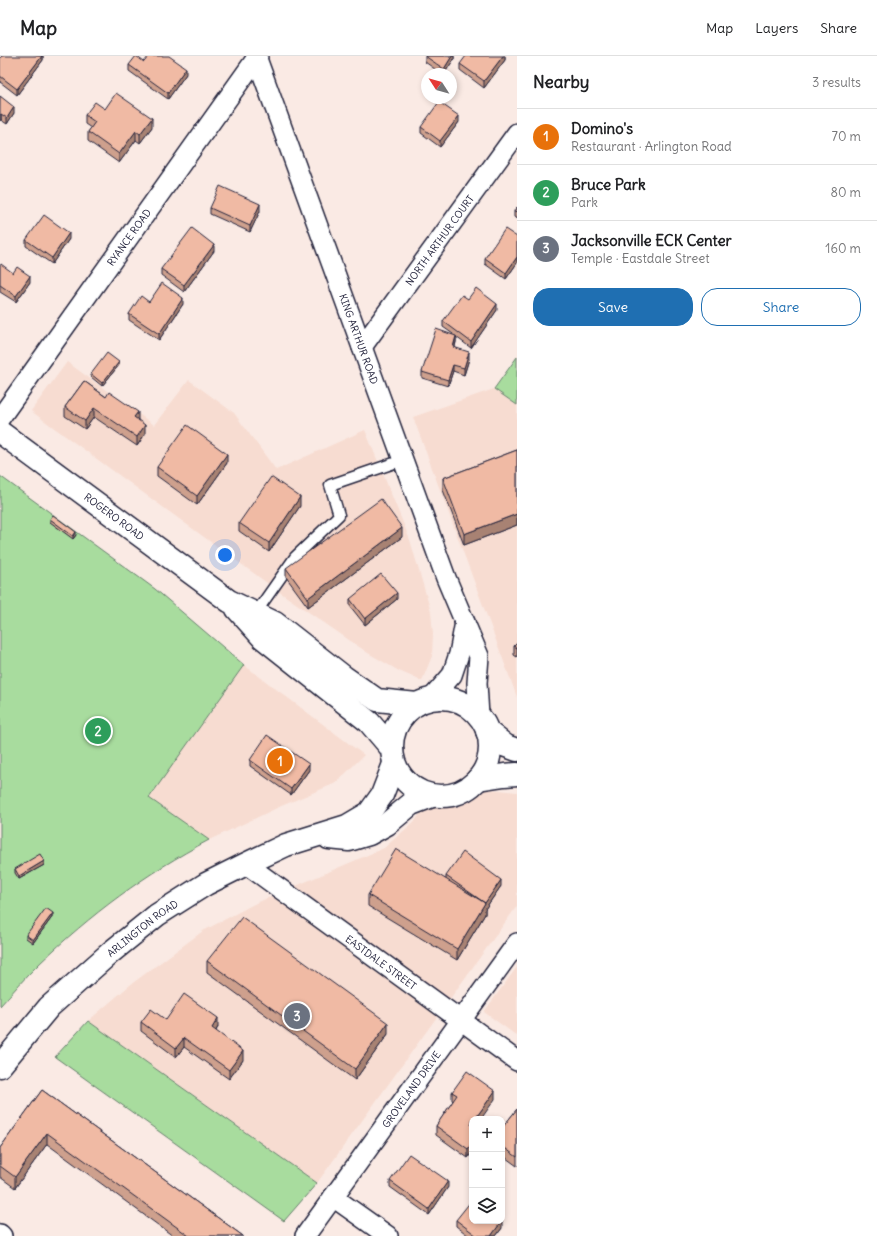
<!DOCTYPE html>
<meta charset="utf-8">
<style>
body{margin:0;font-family:Delius,sans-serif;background:#f2f2f2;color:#202124}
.controls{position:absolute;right:12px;bottom:12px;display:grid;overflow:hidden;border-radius:8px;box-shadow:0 2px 6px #0003}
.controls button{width:36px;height:36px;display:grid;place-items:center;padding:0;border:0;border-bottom:1px solid #e0e0e0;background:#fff;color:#202124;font:20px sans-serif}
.compass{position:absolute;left:421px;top:12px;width:36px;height:36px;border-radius:50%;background:#fff;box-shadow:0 2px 6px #0003;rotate:306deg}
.you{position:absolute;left:225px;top:499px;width:14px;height:14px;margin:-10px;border:3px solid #fff;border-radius:50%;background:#1a73e8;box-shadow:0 0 0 6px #1a73e833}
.badge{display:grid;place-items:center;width:26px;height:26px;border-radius:50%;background:#1f6fb2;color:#fff;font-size:13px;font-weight:700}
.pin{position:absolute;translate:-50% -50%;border:2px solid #fff;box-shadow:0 1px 4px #0006}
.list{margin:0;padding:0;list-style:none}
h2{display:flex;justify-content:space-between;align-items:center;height:52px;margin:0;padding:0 16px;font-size:17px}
h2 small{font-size:13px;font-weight:400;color:#757577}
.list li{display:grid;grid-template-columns:26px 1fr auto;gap:12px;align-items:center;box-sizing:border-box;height:56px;padding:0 16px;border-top:1px solid #e0e0e0}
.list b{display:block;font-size:15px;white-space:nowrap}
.list p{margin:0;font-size:13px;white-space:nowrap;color:#757577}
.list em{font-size:13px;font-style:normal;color:#757577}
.actions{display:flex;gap:8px;padding:12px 16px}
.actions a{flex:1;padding:9px 0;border:1px solid #1f6fb2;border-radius:16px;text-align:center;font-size:14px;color:#1f6fb2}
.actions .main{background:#1f6fb2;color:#fff}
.icon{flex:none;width:22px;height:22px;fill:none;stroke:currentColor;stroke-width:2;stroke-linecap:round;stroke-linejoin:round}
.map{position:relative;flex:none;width:517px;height:1180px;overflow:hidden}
header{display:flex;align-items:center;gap:24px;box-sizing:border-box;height:56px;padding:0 20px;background:#fff;border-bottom:1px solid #e0e0e0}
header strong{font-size:19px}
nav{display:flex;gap:22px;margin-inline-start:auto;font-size:14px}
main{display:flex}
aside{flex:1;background:#fff}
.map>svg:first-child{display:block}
.built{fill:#f7dcd1}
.green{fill:#a8dc9e;stroke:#657f6c}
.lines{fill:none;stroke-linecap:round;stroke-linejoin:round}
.lane-casing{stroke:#22223b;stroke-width:13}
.street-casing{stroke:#22223b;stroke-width:22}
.secondary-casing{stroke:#22223b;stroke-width:25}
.lane{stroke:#fff;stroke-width:10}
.street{stroke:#fff;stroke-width:19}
.secondary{stroke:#fff;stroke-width:22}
.wall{fill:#cea08d;stroke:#22223b}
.shaded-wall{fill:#a88273;stroke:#22223b}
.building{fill:#f0baa4;stroke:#22223b}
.labels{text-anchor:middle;stroke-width:4;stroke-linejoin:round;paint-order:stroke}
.street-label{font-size:10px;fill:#22223b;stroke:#fff}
</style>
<header>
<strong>Map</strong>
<nav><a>Map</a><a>Layers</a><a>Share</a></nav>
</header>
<main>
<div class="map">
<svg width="517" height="1180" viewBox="0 0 517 1180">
<rect width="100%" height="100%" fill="#faeae4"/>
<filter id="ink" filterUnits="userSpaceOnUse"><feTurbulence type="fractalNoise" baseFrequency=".025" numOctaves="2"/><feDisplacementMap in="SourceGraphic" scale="8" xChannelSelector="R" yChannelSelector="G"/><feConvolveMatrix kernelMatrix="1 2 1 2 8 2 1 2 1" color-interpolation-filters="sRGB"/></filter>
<g filter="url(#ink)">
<path class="built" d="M67,306l87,63 35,-45 45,33 42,57 89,-40 45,110 21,72 2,22 -1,22 -10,25 -23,-10 -31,-18 -90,-62 -247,-180z
M494,333l23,16v292l-104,-280z
M244,609l120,90 -28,28 -57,24 -70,33 -60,-42z
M441,728l76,8v114l-200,277 -229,-162 42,-36 73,-54 51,-27 130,-56 31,-27z
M517,911v69l-33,-24z"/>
<path class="green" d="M517,301v48l-23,-16z
M0,420l155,113 89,76 -95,133 60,42c-63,33 -119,75 -170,124 -14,13 -26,28 -39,42z
M88,965l229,162 -33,38 -229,-164z"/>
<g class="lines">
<defs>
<path id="lane" d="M255,558l40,-57 44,-42 -9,-30 73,-25"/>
<g id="street">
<path id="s1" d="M256,0l190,522 33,78 -2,27 2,33"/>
<path id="s2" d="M362,291l155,-214"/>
<path id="s3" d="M0,362l258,-362"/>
<path d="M431,643l21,-24 7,-21 6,-32"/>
<path id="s4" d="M246,808l271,197"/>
<path d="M333,1141l55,39"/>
<path d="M0,1178l2,2"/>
<path id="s5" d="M305,1180l212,-293"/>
</g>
<g id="secondary">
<path id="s6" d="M0,376l229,169 46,22 69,54 33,23 40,4"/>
<path d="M237,553l26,29 106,84 23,27"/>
<circle cx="441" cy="691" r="49"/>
<path d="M487,675l19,15 11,4"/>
<path d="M478,723l26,-4 13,-1"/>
<path d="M329,782l20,2 20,-6 18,-10 24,-20 21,-8"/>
<path id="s7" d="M0,1010l49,-59 61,-54 47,-38 49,-31 40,-20 40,-19 61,-19 22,-13 13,-18 12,-31"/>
</g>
</defs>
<use href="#lane" class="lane-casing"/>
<use href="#street" class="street-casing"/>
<use href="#secondary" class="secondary-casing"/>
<use href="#lane" class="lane"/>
<use href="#street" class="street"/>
<use href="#secondary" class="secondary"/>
</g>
<path class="wall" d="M43,0v4l-26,35 -17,-13v-24z
M425,0h29v3l-10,15h-2l-17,-12z
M505,0v4l-21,28 -24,-18v-6z
M144,6l42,12 -18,25 -39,-28v-6z
M0,40l14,17 -7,11 -6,-4z
M105,53l47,18 -12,16 -4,-3 -17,23 -31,-22v-9l3,-4 -6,-4v-9z
M459,66l-19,25 -19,-14v-6z
M517,151v12l-3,-2v-6z
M210,152l50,3 -10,21 -40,-18z
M517,181v26l-11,16 -21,-15v-6z
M69,183l-17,25 -26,-18v-6z
M214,195l-30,41 -23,-17v-6z
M0,210l30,16 -14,20 -16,-10z
M468,243l29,11 -26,38 -15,-11v5l-1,5 14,12 -5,16 -11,-4 -5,15 -26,-8v-6l31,-38 -10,-7v-6z
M149,246l34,2 -24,36 -30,-20v-6z
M119,309l-17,21 -11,-9v-3z
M84,325l54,39 7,14 -8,12 -43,-29 -9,12 -20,-13v-9z
M517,394v75l-53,20 -21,-55v-12z
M227,407l-30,42 -40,-29v-9z
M300,450l-31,46 -30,-21v-8z
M50,463l26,16 -3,4 -23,-17z
M402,481l-94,70 -22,-30v-9z
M350,543h47l-32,26 -15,-19z
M517,587v14l-3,-2v-9z
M250,704l59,10 -18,25 -41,-29z
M44,809l-25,14 -4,-6v-4z
M446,820l55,10 -16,23v5l-28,46 -89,-54v-11l78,-16z
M53,860l-20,27 -7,-5v-3z
M207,905l181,73 -33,46 -148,-108z
M166,964l52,7 -2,4 27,29 -14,19 -45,-32 -8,10 -35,-26v-9z
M42,1034l201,146h-70l-126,-92 -32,44 -15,-11v-29z
M452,1036l43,7 -23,20 -4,39 -32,-23v-9l17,-25 -1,-1z
M517,1053v57l-15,-11v-27z
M390,1125l58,6 -19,28 -39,-28z
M456,1164l46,8 -6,8h-27l-13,-10z"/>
<path class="shaded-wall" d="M42,0h1v4l-26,35v-6z
M452,0h2v3l-10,15v-5z
M503,0h2v4l-21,28v-7z
M186,12v6l-18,25v-6z
M14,51v6l-7,11v-6z
M1,58v6l-1,1v-6z
M459,60v6l-19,25v-6z
M152,62v9l-12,16v-9z
M136,75v9l-17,23v-9z
M260,148v7l-10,21v-6z
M69,177v6l-17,25v-6z
M214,189v6l-30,41v-7z
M517,201v6l-11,16v-6z
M30,220v6l-14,20v-6z
M183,242v6l-24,36v-6z
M497,248v6l-26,38v-6z
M456,280v6l-3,11v-6z
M469,296v7l-5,16v-7z
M119,306v3l-17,21v-3z
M453,309v6l-5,15v-6z
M94,352v9l-9,12v-8z
M138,356v9l-4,-4z
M145,369v9l-8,12v-9z
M227,398v9l-30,42v-9z
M300,441v9l-31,46v-9z
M517,458v11l-53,20v-11z
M402,472v9l-94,70v-9z
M76,476v3l-3,4v-3z
M397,537v6l-32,26v-6z
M309,708v6l-18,25v-6z
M44,805v4l-25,14v-3z
M501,824v6l-16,23v5l-28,46v-11l28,-46z
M53,857v3l-20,27v-3z
M218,962v9l-6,10v-9z
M388,967v11l-33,46v-11z
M184,982v9l-8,10v-9z
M243,995v9l-14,19v-9z
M495,1035v8l-14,20h-6z
M47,1077v11l-32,44v-11z
M472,1087v9l-4,6v-9z
M448,1125v6l-19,28v-6z
M502,1165v7l-6,8h-5z"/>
<path class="building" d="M2,0h40l-25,33 -17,-13v-18z
M136,0l8,6 5,-6h20l17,12 -18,25 -39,-28z
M425,0h27l-8,13z
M466,0h37l-19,25 -24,-17z
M116,37l36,25 -12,16 -4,-3 -17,23 -31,-22 7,-10 -10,-7 10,-13 10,7z
M0,40l14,11 -7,11 -6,-4 -1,1z
M439,46l20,14 -19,25 -19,-14z
M220,130l40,18 -10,22 -40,-18z
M517,151v5l-3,-1z
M44,159l25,18 -17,25 -26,-18z
M192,172l22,17 -30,40 -23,-16z
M505,173l12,8v20l-11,16 -21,-15z
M1,208l12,9 4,-6 13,9 -14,20 -16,-11v-19z
M162,227l21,15 -24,36 -30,-20 12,-18 8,6z
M476,232l21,16 -26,38 -28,-21 19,-26 6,4z
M436,273l20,7 -3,11 16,5 -5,16 -11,-3 -5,15 -26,-8z
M107,297l12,9 -17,21 -11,-9z
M84,325l22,16 3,-5 29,20 -4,5 11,8 -8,12 -43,-29 -9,13 -20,-14z
M187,369l40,29 -30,42 -40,-29z
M517,394v64l-53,20 -21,-56z
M271,421l29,20 -31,46 -30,-20z
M381,443l21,29 -94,70 -22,-30z
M53,459l23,17 -3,4 -23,-17z
M381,518l16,19 -32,26 -15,-20z
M517,587v5l-3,-2z
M267,679l42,29 -18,25 -41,-29z
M396,793l89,54 -28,46 -89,-54z
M463,796l38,28 -16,23 -39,-27z
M40,798l4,7 -25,15 -4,-7z
M46,852l7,5 -20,27 -7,-5z
M242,861l146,106 -33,46 -148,-108z
M184,938l34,24 -6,10 31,23 -14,19 -45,-32 -8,10 -35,-26 10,-13 15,11z
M467,1015l28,20 -20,28h-3v4l-1,2 1,1v17l-4,6 -32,-23 21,-31 -5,-3z
M42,1034l201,146h-54l-142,-103 -32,44 -15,-11v-18z
M517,1053v48l-15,-11v-18z
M409,1098l39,27 -19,28 -39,-28z
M472,1144v21h30l-11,15h-14l-21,-16z"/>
</g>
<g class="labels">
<g class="street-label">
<text dy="4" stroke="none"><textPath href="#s3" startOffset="222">RYANCE ROAD</textPath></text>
<text dy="4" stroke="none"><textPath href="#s2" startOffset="132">NORTH ARTHUR COURT</textPath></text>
<text dy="4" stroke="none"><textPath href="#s1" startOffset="301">KING ARTHUR ROAD</textPath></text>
<text dy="4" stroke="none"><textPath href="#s6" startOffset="142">ROGERO ROAD</textPath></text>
<text dy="4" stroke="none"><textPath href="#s7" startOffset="199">ARLINGTON ROAD</textPath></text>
<text dy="4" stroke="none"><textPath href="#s4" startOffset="167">EASTDALE STREET</textPath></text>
<text dy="4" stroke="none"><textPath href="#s5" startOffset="181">GROVELAND DRIVE</textPath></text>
</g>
</g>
</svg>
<div class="controls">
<button>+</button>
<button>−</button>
<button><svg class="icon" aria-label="layers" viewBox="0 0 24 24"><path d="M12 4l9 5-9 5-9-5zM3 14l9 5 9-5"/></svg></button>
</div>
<svg class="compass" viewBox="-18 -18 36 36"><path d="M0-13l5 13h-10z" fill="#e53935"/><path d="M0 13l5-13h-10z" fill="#757577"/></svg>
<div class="you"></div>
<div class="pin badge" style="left:280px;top:705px;background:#e8710a">1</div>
<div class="pin badge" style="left:98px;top:675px;background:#2e9e5b">2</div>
<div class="pin badge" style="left:297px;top:960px;background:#6b7280">3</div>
</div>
<aside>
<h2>Nearby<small>3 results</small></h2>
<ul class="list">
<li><span class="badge" style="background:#e8710a">1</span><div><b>Domino's</b><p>Restaurant · Arlington Road</p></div><em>70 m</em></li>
<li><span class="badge" style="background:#2e9e5b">2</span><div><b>Bruce Park</b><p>Park</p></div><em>80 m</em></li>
<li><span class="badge" style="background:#6b7280">3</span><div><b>Jacksonville ECK Center</b><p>Temple · Eastdale Street</p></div><em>160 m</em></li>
</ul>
<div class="actions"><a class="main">Save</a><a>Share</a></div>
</aside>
</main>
